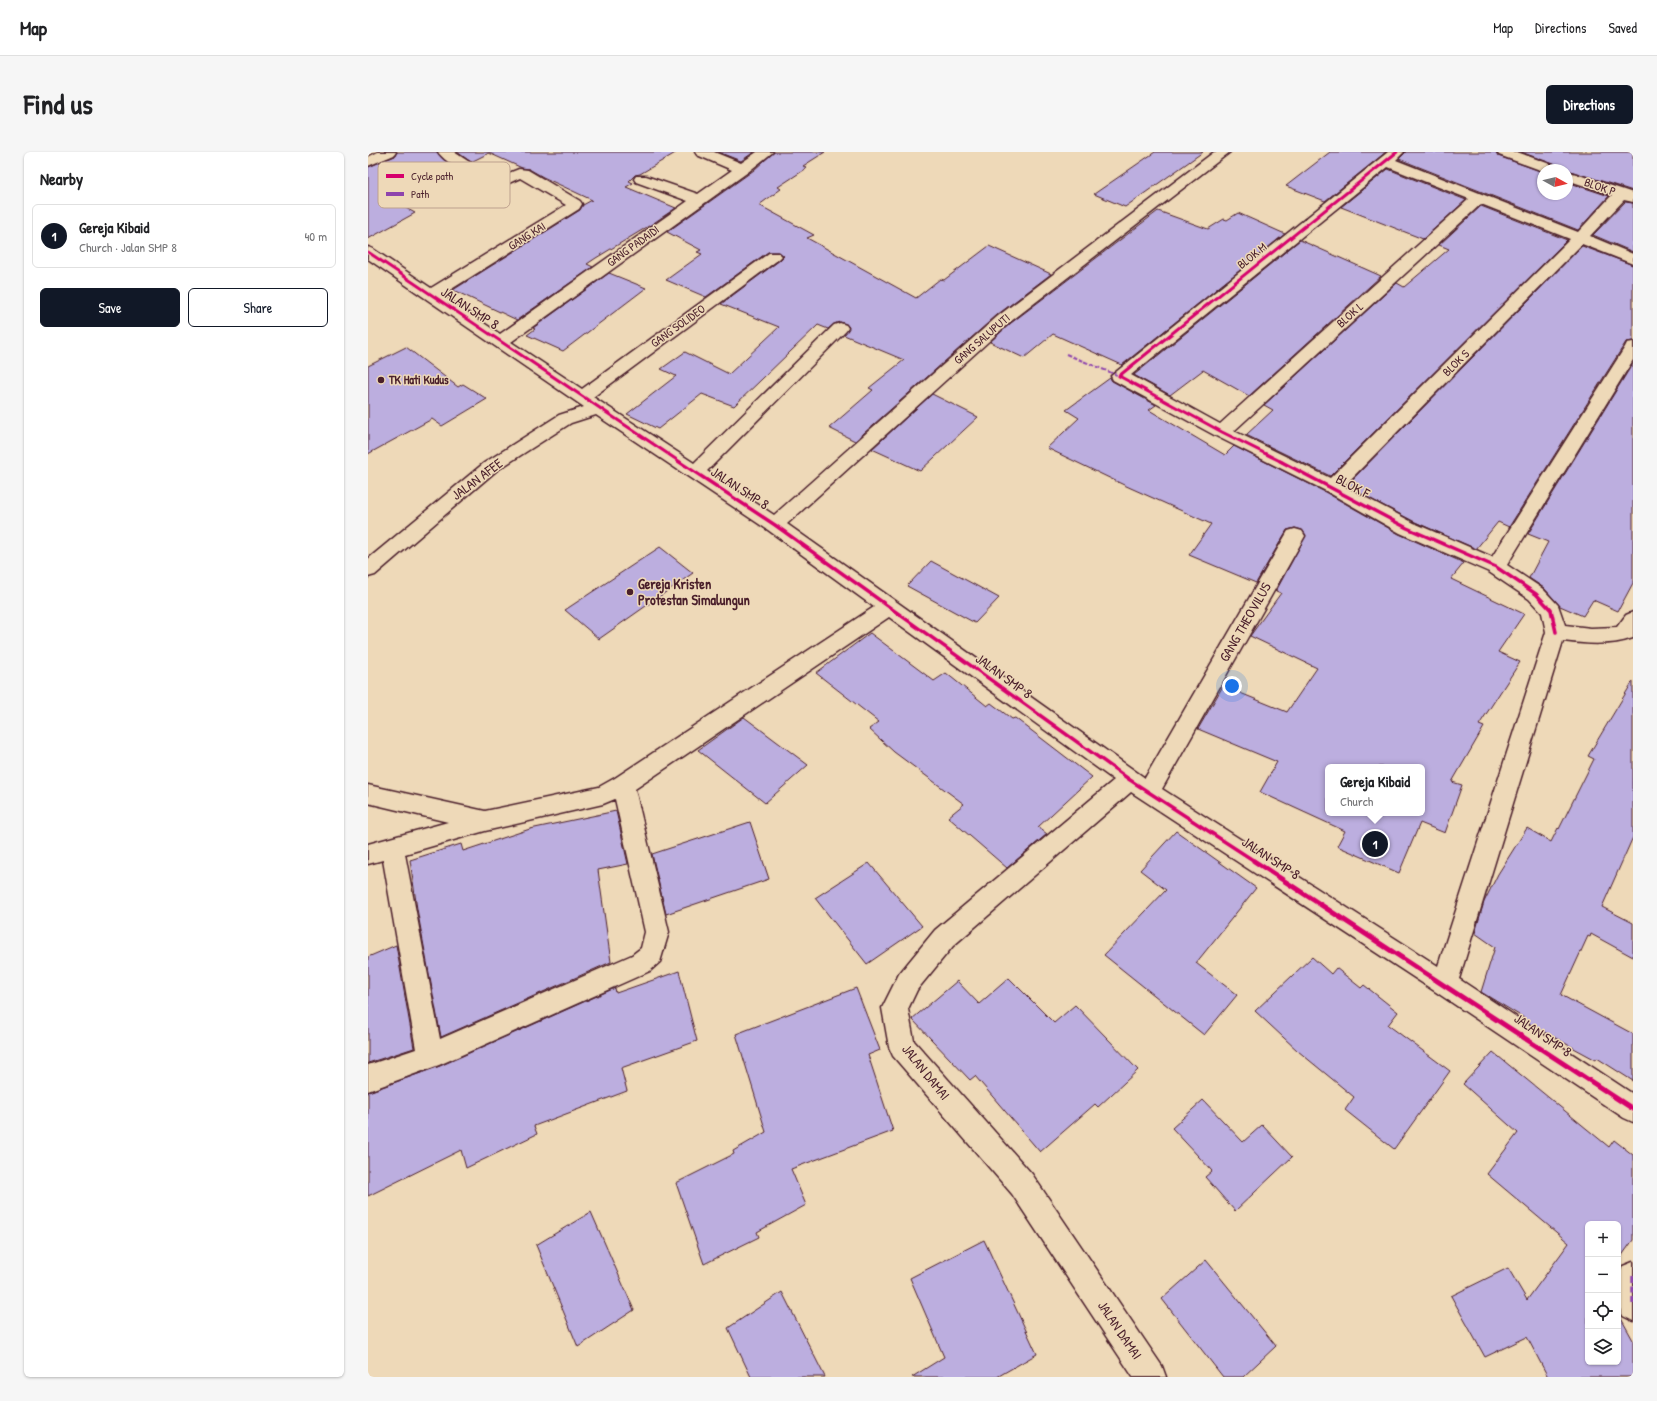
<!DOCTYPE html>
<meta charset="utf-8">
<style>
body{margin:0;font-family:"Patrick Hand",sans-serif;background:#f6f6f6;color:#202124}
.controls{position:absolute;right:12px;bottom:12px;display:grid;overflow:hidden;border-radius:6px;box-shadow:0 1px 3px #0004}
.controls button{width:36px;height:36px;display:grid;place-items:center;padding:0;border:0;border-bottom:1px solid #e0e0e0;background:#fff;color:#202124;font:20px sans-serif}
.compass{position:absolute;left:1169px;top:12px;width:36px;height:36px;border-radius:50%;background:#fff;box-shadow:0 1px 3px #0004;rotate:98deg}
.you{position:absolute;left:864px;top:534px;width:14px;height:14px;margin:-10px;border:3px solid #fff;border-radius:50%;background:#1a73e8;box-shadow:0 0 0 6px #1a73e833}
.badge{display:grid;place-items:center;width:26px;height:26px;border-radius:50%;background:#111827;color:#fff;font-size:13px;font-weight:700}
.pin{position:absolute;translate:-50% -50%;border:2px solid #fff;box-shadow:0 1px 4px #0006}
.popup{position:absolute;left:957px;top:612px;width:100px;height:52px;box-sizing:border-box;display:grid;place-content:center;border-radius:6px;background:#fff;filter:drop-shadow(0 1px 3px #0005);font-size:13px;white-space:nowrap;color:#757577}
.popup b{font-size:15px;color:#202124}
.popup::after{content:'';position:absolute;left:50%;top:100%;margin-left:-8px;border:8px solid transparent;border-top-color:#fff}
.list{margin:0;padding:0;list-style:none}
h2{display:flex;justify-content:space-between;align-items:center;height:52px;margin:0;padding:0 16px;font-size:17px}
h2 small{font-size:13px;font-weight:400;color:#757577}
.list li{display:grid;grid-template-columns:26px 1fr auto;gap:12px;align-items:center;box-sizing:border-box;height:64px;margin:0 8px 8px;padding:0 8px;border:1px solid #e0e0e0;border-radius:6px}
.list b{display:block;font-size:15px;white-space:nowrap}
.list p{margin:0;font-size:13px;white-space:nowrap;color:#757577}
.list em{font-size:13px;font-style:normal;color:#757577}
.actions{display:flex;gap:8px;padding:12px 16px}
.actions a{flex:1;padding:9px 0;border:1px solid #111827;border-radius:6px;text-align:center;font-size:14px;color:#111827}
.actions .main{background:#111827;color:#fff}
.icon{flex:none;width:22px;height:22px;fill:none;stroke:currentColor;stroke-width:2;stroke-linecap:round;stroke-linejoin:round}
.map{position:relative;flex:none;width:1265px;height:1225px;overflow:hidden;border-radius:6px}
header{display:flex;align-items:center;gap:24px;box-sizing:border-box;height:56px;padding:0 20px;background:#fff;border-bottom:1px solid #e0e0e0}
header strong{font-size:19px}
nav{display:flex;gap:22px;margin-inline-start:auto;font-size:14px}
.intro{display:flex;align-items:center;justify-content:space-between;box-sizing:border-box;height:96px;padding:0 24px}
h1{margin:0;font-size:28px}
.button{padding:10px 18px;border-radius:6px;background:#111827;color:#fff;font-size:14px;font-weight:700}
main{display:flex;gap:24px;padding:0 24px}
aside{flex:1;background:#fff;border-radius:6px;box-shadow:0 1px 3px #0004}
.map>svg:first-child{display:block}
.building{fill:#bcaedf;stroke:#4a1f2b;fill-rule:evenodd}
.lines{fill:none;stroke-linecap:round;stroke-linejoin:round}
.minor-casing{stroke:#4a1f2b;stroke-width:3}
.minor{fill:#eed9b8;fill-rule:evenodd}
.quiet-far1{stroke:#8e44ad;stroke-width:2;stroke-dasharray:4.5 2;stroke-linecap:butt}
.quiet{stroke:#8e44ad;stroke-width:3.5;stroke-dasharray:7 3.5;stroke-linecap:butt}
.cycleway-far2-casing{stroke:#eed9b8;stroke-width:5}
.cycleway-far1-casing{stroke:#eed9b8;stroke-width:6}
.cycleway-casing{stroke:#eed9b8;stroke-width:8}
.cycleway-far2{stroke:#d6006c;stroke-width:3}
.cycleway-far1{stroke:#d6006c;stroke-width:3.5}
.cycleway{stroke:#d6006c;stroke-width:5}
.poi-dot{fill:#4a1f2b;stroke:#eed9b8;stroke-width:1.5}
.labels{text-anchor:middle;stroke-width:3;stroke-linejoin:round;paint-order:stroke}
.far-street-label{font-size:12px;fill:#4a1f2b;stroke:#eed9b8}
.far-poi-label{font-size:12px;font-weight:bold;fill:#4a1f2b;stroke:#eed9b8;text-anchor:start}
.street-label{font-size:14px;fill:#4a1f2b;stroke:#eed9b8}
.poi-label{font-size:14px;font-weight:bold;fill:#4a1f2b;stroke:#eed9b8;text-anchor:start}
.key{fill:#eed9b8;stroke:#bda18e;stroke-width:1}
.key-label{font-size:11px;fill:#4a1f2b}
</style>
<header>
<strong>Map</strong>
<nav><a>Map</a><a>Directions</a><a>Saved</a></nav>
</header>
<div class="intro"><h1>Find us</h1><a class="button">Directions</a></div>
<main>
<aside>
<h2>Nearby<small></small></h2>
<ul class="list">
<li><span class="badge">1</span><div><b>Gereja Kibaid</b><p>Church · Jalan SMP 8</p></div><em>40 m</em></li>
</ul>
<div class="actions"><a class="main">Save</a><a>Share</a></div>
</aside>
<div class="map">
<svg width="1265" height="1225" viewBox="0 0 1265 1225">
<rect width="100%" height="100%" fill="#eed9b8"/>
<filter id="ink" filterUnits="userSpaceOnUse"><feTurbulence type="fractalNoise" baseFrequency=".025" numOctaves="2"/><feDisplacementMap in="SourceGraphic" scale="8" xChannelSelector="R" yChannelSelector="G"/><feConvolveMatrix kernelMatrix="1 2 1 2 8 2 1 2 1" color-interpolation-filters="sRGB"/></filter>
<g filter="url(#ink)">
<path class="building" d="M29,0h40l19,17 -63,32 22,12 -47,26v-72l27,-11z
M89,0h220l-37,22 -5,1 -6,6 4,2 -7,4 50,21 -24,16 -56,34 -9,6 6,3 -76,53 -64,-30 127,-80 3,-5 9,-5 -49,-23 -14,-8 -7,-1 -33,-15 -18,9z
M350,0h36l-13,9z
M406,0h51l-22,14 4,2 -29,19 3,2 -22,16 55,30 -7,3 109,60 24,-19 4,1 45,-34 62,28 -54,41 -142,126 -26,-13 44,-38 -4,-2 35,-28 -60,-25 5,-8 -3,-3 -6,-2 -6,2 -6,5 -10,-4 -84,81 -32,-12 -44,35 -31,-15 49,-38 -15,-7 24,-17 44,22 50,-47 -58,-23 59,-44 4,-4 -5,-4h-11l-62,45 -40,-17 36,-26 -5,-2 4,-2 -34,-18 87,-62z
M787,0h48l-78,55 -31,-13z
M962,0h56l-61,49 -39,-15z
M1038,0h90l2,4 45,16v22h24v-12l42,14 -31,34 -179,-71z
M1153,0h112v39l-66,-21h-6l-2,-4z
M1020,17l78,31 -43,39 -82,-32z
M1257,50l8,1v49l-40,-17z
M1113,54l86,34 -237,236 -84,-41 27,-25 -9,-5 133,-122 7,4 45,-38 -10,-4z
M790,59l50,18 16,-10 3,1 11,-7 47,21 -163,131 -69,-31 -29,24 -34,-16 21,-19z
M932,88l81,36 -132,120 -46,-26 -33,25 -36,-20z
M1214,94l51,19v76l-7,1 -117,185 -11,-5 -22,27 -61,-27 -69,-36z
M241,121l37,15 -83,63 -36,-16 8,-6 -2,-1z
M38,195l52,40 5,-3 24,15 -45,27 -10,-7 -64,35v-88z
M1265,211v220l-15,28 -25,-11 -10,16 -23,-10 -16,-18 -15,-10 19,-36 -20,-8z
M742,226l2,3 44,24 -7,5 76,45 9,-9 91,46 74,42 65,29 -13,16 73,35 -26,38 22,10 -41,63 5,2 -32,55 10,3 -17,48 -25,-10 -21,50 -62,-27 8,-15 -85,-39 17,-30 -79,-33 25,-43 64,26 30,-44 -67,-32 31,-43 -5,-2 30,-56 -4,-5 -7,-2 -8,2 -31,53 -67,-28 22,-31 -87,-39 -77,-37 32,-30 -13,-8zM960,615h94v46h-94z
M564,242l46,23 -58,54 -48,-22z
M292,395l33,26 -94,66 -34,-29z
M563,409l68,37 -24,25 -68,-37z
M502,481l64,48 12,-8 41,33 4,-3 21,16 3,-1 77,59 -54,50 9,7 -40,34 -59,-51 16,-13 -70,-52 -25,-23 10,-7 -63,-49z
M1265,529v156l-31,70 31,16v34l-42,-23 -1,3 -2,-1 -27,59 72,39v47l-36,-23 -1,2 -61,-33 -12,-7 1,-2 -43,-26 14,-45 -20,-14 9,-31 14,-28 29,-46 24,14 7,-14 1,1 35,-70 -6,-3z
M376,565l64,48 -43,38 -67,-53z
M248,659l12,53 -30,6 13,92 -170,75 -24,-128 -7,-49 51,-16 2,7 67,-22z
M382,670l19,57 -103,35 -14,-60z
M808,679l80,57 -60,75 41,32 -33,40 -100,-80 62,-65 -26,-20z
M501,711l53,63 -55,38 -52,-66z
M28,793l18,103 -46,15v-106z
M944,805l19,17 5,-6 25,20 3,-3 34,27 -10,13 62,46 -56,78 -49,-39 9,-13 -56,-46 -43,-40z
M311,819l18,70 -76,27 6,23 -93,35 3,8 -71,34 -5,-18 -93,46v-104l72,-26 175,-78 1,5z
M641,826l45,45 21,-18 63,65 -40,37 -3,-3 -55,48 -65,-76 -5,4 -58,-61 45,-38 22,23z
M488,836l24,62 -12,5 25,76 -102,38 15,36 -49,27 2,5 -55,27 -28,-81 58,-29 -1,-3 33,-19 -30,-98z
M1125,900l116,95 5,-7 19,15v85l-15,21v-37h-30v138h30v-49l15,27v37h-85l-21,-40 -42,20 -34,-61 57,-28 19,32 42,-57 -82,-69 31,-41 -55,-49z
M835,948l40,42 19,-17 30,32 -57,54 -30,-34 7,-6 -40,-43z
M223,1060l43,98 -56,37 -42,-102z
M616,1088l53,114 -40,23h-85l32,-20 -34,-79z
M838,1108l70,86 -33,31h-20l-61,-78z
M414,1140l43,85h-74l-23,-49z"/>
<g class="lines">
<defs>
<path id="minor" d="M10,0h18l-2,3 -26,11v-9z
M70,0h16l29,19 13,7 23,-9 9,1 52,31 2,3 -3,5 -137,86 58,39 188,-133 -52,-19 -2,-3 2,-3h10l52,18 34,-24 -35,-15 -2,-3h19l27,11 16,-11h16l-25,20 -237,170 71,47 187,-136h10l3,3 -3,3 -186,138 101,66 140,-138 6,-2 6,2 2,3 -2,3 -139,140 67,44 224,-199 216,-164h16l-220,170 -223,202 358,254 143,-247 7,-2 7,2 3,5 -143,253 276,177 108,-334 -4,-19 -13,-14 -40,-27 -89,-39 -74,-42 -110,-55 -103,-56 -2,-4 277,-224h16l-8,8 182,72 34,-37 -45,-15v-9l66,22v9l-9,-2 -34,36 43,18v10l-51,-20 -238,242 70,37 78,34 133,-210 2,-4 6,-1v18l-126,205 36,24 15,16 7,20 26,3 26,-1 9,-12 7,-3v26c-23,8 -46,6 -70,3l-104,338 174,115v28l-9,-4 -188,-126 -305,-200 -178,154 -36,44 -9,19 6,32 118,133 130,192 4,11h-33l-121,-183 -119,-138 -4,-9 -7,-39 17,-34 36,-44 179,-150 -225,-163 -254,172 34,143 -9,30 -10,9 -211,94 -71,26v-26l48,-16 -33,-189 -15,4v-20l80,-22 -80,-19v-18l117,26 114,-24 16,-9 259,-171 -106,-77 -172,-115 -25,8 -75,48 -121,104 -7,2v-18l116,-96 75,-48 25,-8 -216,-148v-12l5,2 58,39 135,-83 -46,-27c-7,3 -15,8 -23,8 -13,1 -52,-23 -59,-34zM1020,15l81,32 -249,225 -89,-49zM1113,52l89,35 -240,239 -96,-47zM247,647l30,133 -4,16 -9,7 -192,84 -35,-185 80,-23 118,-27z
M1129,0h20l41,15 2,3 -17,1 -44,-16z
M1265,1110v59l-10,-5c-7,-15 -7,-35 0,-50z"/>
</defs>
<use href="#minor" class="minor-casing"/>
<use href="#minor" class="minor"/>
<path class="quiet-far1" d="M698,202l53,22"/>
<path class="quiet" d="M1265,1124v30"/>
<defs>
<path id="cycleway-far2" d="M0,100l312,210
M914,310l-60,-30 -103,-56 278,-224"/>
<path id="cycleway-far1" d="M310,309l97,64 355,255 126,82
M912,309l127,67 89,39 40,27 15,16 5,22"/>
<path id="cycleway" d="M886,709l379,248"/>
</defs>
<use href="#cycleway-far2" class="cycleway-far2-casing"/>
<use href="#cycleway-far1" class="cycleway-far1-casing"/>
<use href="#cycleway" class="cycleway-casing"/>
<use href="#cycleway-far2" class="cycleway-far2"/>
<use href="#cycleway-far1" class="cycleway-far1"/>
<use href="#cycleway" class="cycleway"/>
</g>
</g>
<g class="poi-dot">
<circle cx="13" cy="228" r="4"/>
<circle cx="262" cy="440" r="4"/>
</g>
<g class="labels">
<g class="far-street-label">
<text transform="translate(1232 35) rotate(19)" y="4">BLOK P</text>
<text transform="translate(159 84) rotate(-32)" y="4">GANG KAI</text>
<text transform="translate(265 94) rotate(-36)" y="4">GANG PADAIDI</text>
<text transform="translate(884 104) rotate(-39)" y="4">BLOK M</text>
<text transform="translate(982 163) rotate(-42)" y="4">BLOK L</text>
<text transform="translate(310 174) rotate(-36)" y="4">GANG SOLIDEO</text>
<text transform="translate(614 187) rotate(-41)" y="4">GANG SALUPUTI</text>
<text transform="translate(1088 211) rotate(-45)" y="4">BLOK S</text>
</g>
<g class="far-poi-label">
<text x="21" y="232">TK Hati Kudus</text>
</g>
<g class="street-label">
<text transform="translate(102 156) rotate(33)" y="5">JALAN SMP 8</text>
<text transform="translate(109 327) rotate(-37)" y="5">JALAN AFEE</text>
<text transform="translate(985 334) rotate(28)" y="5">BLOK F</text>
<text transform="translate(372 336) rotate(33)" y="5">JALAN SMP 8</text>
<text transform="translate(877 470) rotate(-60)" y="5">GANG THEOVILUS</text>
<text transform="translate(636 524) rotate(36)" y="5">JALAN SMP 8</text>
<text transform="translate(903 706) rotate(33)" y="5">JALAN SMP 8</text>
<text transform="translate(1175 883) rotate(34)" y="5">JALAN SMP 8</text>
<text transform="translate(558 920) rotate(51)" y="5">JALAN DAMAI</text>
<text transform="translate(752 1178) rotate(56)" y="5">JALAN DAMAI</text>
</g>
<g class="poi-label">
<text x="270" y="437">Gereja Kristen<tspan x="270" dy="16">Protestan Simalungun</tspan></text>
</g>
</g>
<rect x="10" y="10" width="132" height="46" rx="6" class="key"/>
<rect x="18" y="22" width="18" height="4" fill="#d6006c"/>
<rect x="18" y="40" width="18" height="4" fill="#8e44ad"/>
<g class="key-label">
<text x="43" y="28">Cycle path</text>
<text x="43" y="46">Path</text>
</g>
</svg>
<div class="controls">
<button>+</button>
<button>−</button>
<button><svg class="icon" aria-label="locate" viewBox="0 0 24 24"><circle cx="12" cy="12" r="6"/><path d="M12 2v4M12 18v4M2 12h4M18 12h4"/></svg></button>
<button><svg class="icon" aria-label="layers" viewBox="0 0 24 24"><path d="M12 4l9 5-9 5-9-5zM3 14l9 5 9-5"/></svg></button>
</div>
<svg class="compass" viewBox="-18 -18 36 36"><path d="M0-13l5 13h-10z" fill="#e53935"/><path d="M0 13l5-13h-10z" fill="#757577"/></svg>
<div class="you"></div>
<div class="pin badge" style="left:1007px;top:692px">1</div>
<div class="popup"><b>Gereja Kibaid</b>Church</div>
</div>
</main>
